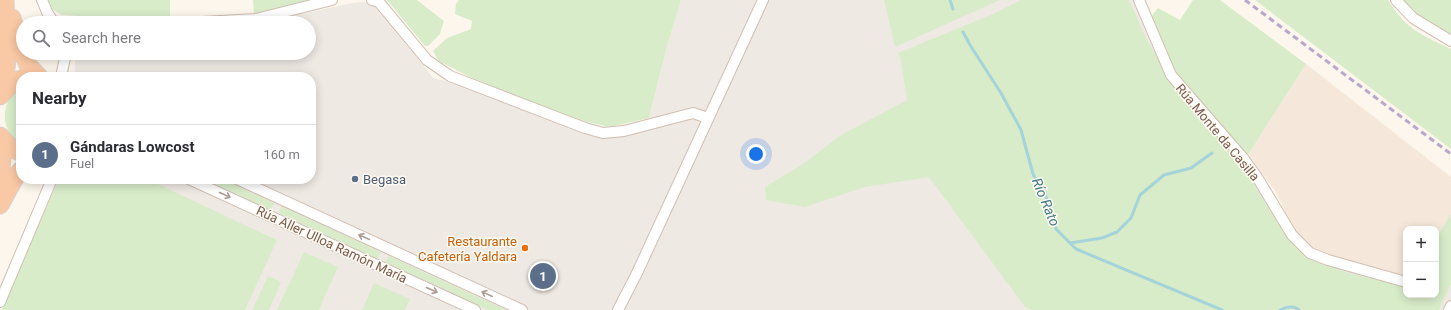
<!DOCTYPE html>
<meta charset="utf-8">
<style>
body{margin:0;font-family:Roboto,sans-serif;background:#f7f7f7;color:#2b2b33}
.controls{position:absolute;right:12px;bottom:12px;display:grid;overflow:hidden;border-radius:8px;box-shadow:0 2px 10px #0003}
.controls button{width:36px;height:36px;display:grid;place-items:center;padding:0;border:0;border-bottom:1px solid #e1e1e2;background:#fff;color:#2b2b33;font:20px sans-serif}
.you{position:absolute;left:756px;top:154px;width:14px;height:14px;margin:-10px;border:3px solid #fff;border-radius:50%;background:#1a73e8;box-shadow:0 0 0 6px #1a73e833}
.badge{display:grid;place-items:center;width:26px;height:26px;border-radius:50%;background:#2563eb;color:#fff;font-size:13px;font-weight:700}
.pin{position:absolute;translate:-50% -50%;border:2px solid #fff;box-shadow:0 1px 4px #0006}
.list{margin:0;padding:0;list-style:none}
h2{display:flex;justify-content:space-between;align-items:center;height:52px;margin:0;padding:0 16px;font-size:17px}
h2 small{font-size:13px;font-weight:400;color:#7c7c81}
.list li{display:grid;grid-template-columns:26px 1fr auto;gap:12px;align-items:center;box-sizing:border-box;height:60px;padding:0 16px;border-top:1px solid #e1e1e2}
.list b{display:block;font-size:15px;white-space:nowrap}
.list p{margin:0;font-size:13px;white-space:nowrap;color:#7c7c81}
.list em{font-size:13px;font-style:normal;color:#7c7c81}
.icon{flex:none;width:22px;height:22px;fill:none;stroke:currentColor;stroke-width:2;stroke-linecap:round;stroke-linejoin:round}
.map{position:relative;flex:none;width:1451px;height:310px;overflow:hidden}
.search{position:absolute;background:#fff;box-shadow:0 2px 10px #0003;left:16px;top:16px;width:300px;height:44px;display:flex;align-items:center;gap:10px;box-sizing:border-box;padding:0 14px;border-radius:22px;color:#7c7c81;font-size:15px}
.panel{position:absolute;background:#fff;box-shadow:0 2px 10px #0003;left:16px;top:72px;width:300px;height:112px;border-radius:16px}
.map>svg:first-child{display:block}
.residential{fill:#f5e8da}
.industrial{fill:#efe9e4}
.green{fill:#d8ecc9}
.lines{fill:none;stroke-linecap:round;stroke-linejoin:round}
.stream{stroke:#a5d3da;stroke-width:3}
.minor-casing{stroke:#d1beb0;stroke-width:12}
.trunk-casing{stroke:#dad1cd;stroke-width:19}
.minor{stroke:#fff;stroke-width:10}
.trunk{stroke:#f9c8a4;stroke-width:17}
.rail{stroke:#b9a8c9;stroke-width:3;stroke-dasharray:6 4;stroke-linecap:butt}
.oneway{stroke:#af9d94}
.service-dot{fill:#5c6f8a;stroke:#fffaf3;stroke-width:1.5}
.food-dot{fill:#e8710a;stroke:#fffaf3;stroke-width:1.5}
.labels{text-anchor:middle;stroke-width:3;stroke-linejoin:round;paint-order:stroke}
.street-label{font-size:13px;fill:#7a5c4d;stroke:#fffaf3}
.service-label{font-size:13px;fill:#4e5e75;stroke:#fffaf3;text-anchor:start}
.food-label{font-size:13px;fill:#c56008;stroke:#fffaf3;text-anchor:end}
.water-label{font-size:14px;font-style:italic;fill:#437c86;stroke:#fffaf3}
</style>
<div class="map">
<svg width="1451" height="310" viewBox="0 0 1451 310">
<rect width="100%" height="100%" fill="#fdf6ec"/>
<path class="residential" d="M1306,64l145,113v37l-15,24v-9h-30v49l-93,-27 -17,-16 -20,-43 -28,-37z"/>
<path class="industrial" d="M681,0h453l169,250 103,36v9h30v-57l15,-24v96h-1449l57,-131h252v-102h-234l-2,-6v-18h234v-30h-49l92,-20 11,-1 11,3 13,12 46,61 27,7 118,46 29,5 39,-5 22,-88z"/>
<path class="green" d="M48,0h122v16l-72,1 -36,-2 -10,-6z
M253,0h58l-57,15z
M387,0h30l27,21 -4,13 -12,12h-3z
M459,0h222l-13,43 -19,75 -39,9 -41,-9 -99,-41 -31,-16 -6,-10 14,-13 24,-9 1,-8 -17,-7 1,-10z
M884,0h116l-105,47z
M1021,0h108l17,38 24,42 76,92 26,42 30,40 46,19 58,13v9h30v-57l15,-24v70l-12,26h-407l-7,-3 -96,-130 -64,10 -60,20 -39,-7 -1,-13 38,-23 38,-29 66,-35 -6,-39 -3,-8 95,-39z
M1193,0h27l86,64 -58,91 -37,-37 -34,-42 -27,-58 8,-10 22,12z
M1255,0h133c19,30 32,34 63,49v100z
M1403,0h48v36l-33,-20z
M21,88v56c-17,-9 -21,-32 -10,-48 2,-3 7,-6 10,-8z
M59,179h88l130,61 -32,70h-243z
M204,179h18l52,24 -3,7z
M282,206l98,46 -3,7 -98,-46z
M304,252l34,15 -19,43h-42z
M389,256l117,54h-18l-103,-48z
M268,276l13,6 -12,28h-17z
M374,283l36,16 -5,11h-43z"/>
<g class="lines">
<path class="stream" d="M950,0l3,9
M963,32l7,13 31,48 20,37 12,44 17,30 6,25 20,20 146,61
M1070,243l32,-5 15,-6 14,-14 9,-23 24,-20 27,-7 21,-15
M1280,310c6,-3 13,-5 19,0"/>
<defs>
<path id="minor" d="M42,0l5,12 7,11
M372,0l7,2 48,58 23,16 135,52 18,5 21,-2 69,-18 15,5
M1139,0l32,75 72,83 14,19 35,58 18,18 18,7 78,22
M1396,0l17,18 38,23
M103,23h82l71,-4 76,-19
M61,77l5,-24
M189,179l286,131
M237,179l285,131
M0,302l52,-123
M618,310l19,-37 126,-273
M1449,310l2,-4"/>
<path id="trunk" d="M12,18l10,34 6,13 11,12
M4,91l3,-33 -2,-58
M0,96l14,-14 7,-3
M0,136l10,11 11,6
M0,178l4,-37
M0,205l16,-29 5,-6"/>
</defs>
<use href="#minor" class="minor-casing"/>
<use href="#trunk" class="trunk-casing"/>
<use href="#minor" class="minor"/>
<use href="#trunk" class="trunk"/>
<path class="rail" d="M1245,0l206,154"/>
</g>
<defs><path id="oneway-shaft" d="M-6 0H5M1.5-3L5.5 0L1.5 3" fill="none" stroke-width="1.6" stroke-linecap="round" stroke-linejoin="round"/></defs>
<g class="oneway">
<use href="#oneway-shaft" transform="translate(225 195) rotate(24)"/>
<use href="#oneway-shaft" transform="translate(364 237) rotate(-156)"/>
<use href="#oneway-shaft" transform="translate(432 290) rotate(24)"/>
<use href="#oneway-shaft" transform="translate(487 294) rotate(-155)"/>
</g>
<circle class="service-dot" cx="355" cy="179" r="4"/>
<circle class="food-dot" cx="525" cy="248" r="4"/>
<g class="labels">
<g class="street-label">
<text transform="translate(1218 132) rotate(50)" y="5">Rúa Monte da Casilla</text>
<text transform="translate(332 244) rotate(25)" y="5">Rúa Aller Ulloa Ramón María</text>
</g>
<g class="service-label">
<text x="363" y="184">Begasa</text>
</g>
<g class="food-label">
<text x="517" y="246">Restaurante<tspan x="517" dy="15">Cafetería Yaldara</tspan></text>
</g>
<g class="water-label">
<text transform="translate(1046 202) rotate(67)" y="5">Río Rato</text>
</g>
</g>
</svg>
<div class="controls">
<button>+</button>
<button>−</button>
</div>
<div class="you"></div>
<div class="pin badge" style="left:543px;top:276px;background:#5c6f8a">1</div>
<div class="search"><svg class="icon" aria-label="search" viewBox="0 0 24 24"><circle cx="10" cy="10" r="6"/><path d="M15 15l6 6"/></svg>Search here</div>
<section class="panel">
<h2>Nearby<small></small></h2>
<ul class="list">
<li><span class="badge" style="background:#5c6f8a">1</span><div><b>Gándaras Lowcost</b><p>Fuel</p></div><em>160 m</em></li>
</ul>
</section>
</div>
